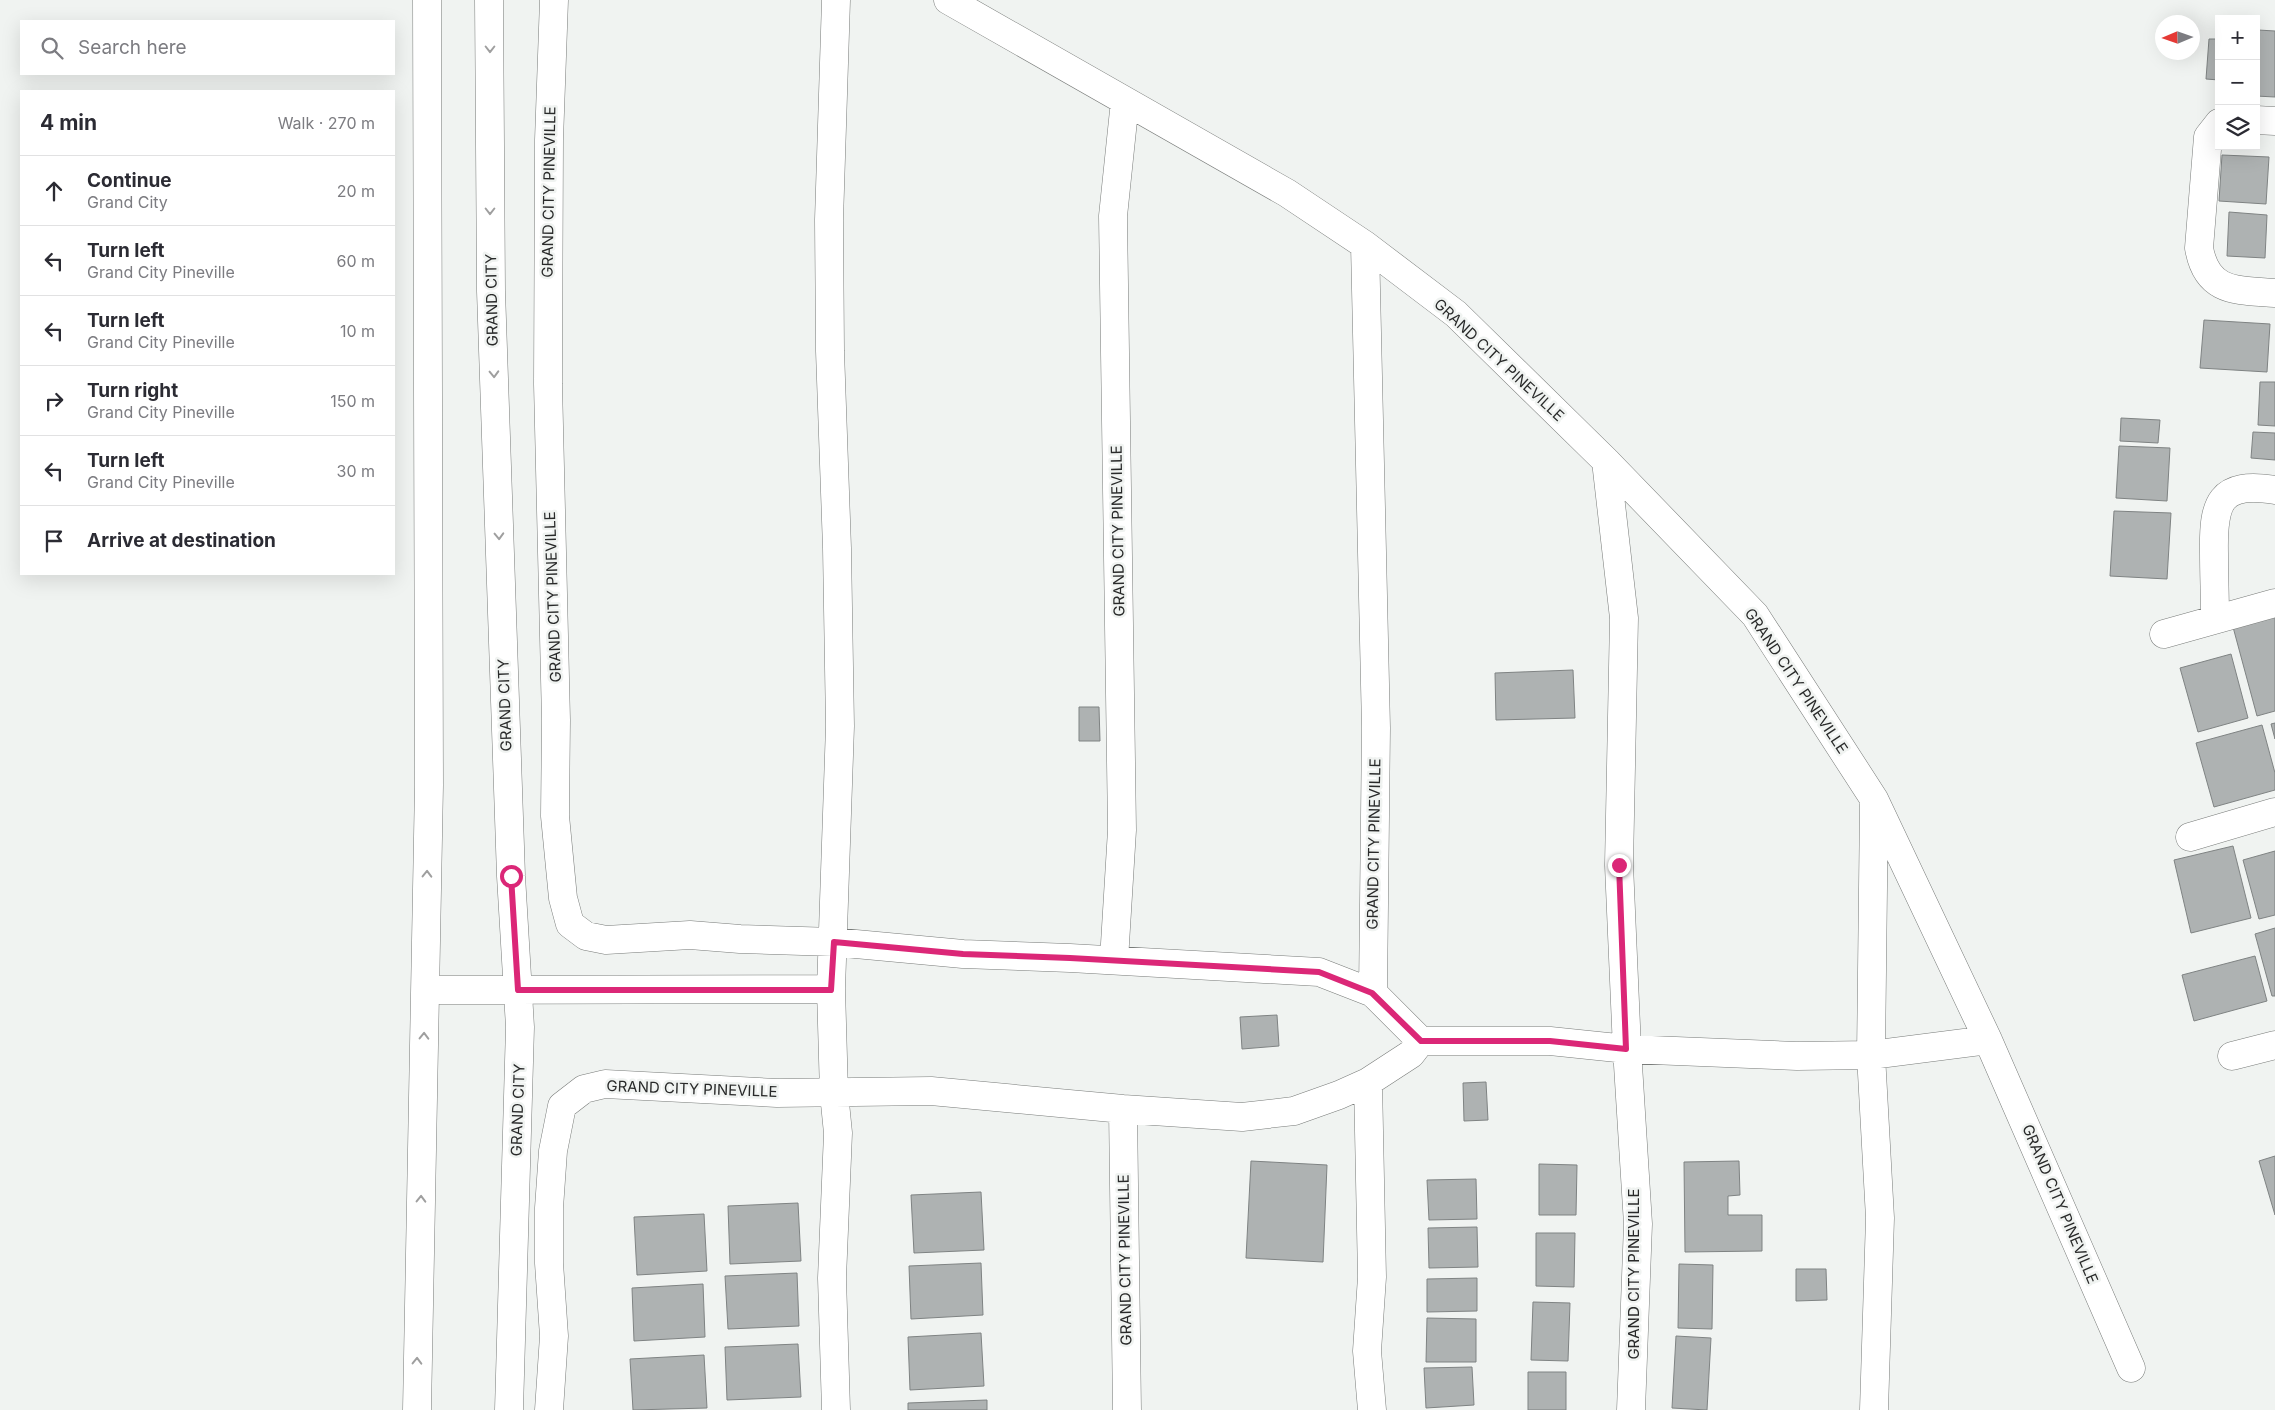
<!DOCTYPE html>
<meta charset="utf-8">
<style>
body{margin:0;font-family:Inter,sans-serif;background:#f2f2f3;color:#2b2b33}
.controls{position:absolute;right:15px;top:15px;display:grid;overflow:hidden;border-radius:0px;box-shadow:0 5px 20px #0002}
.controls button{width:45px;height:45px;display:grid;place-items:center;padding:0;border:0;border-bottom:1px solid #e1e1e2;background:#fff;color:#2b2b33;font:25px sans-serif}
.compass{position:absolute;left:2155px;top:15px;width:45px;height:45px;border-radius:50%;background:#fff;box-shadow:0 5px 20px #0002;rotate:268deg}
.stop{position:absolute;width:15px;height:15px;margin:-11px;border:4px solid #db2777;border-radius:50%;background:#fff}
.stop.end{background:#db2777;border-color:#fff;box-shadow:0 1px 5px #0008}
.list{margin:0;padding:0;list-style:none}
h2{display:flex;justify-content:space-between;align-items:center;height:65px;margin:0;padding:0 20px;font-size:21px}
h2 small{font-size:16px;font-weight:400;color:#7c7c81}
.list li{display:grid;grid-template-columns:32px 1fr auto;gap:15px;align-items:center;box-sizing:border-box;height:70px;padding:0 20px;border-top:1px solid #e1e1e2}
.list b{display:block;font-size:19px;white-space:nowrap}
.list p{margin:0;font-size:16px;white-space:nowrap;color:#7c7c81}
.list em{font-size:16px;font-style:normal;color:#7c7c81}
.icon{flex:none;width:28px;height:28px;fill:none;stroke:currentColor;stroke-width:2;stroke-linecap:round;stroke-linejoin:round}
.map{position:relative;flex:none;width:2275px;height:1410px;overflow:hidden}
.search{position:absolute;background:#fff;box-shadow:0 5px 20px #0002;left:20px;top:20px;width:375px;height:55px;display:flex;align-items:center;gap:12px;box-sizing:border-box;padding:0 18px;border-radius:0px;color:#7c7c81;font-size:19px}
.panel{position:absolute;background:#fff;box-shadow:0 5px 20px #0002;left:20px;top:90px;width:375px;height:485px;border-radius:0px}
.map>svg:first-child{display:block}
.building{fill:#aeb2b2;stroke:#7f8383}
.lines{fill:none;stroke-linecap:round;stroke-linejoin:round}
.minor-casing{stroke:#787b79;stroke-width:29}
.minor{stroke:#fff;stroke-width:28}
.oneway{stroke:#9f9f9f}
.route{stroke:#db2777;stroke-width:6}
.labels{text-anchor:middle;stroke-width:5;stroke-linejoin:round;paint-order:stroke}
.street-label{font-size:15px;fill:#292a2a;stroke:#f0f3f1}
</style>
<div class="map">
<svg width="2275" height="1410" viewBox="0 0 2275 1410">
<rect width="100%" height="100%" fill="#f0f3f1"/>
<path class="building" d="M2258,30l17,1v66l-19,-1z
M2209,39h10v41l-13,-1z
M2222,155l47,2 -3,47 -47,-3z
M2229,212l38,3 -2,43 -38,-2z
M2204,320l66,4 -3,48 -67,-4z
M2260,382h15v44l-17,-1z
M2121,418l39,2 -2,23 -38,-2z
M2253,432l22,1v27l-24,-2z
M2119,446l51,2 -3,53 -51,-3z
M2114,511l57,2 -4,66 -57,-3z
M2275,615v96l-18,5 -24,-89z
M2231,654l17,64 -50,14 -18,-64z
M1573,670l2,48 -79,2 -1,-47z
M1079,707h20l1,34h-21z
M2275,723v16l-4,-15z
M2262,725l13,48v17l-61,17 -18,-64z
M2233,846l18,72 -60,15 -17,-73z
M2275,851v64l-16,4 -16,-59z
M2275,928v68h-3l-17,-62z
M2255,956l12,45 -73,20 -12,-46z
M1277,1015l2,31 -37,3 -2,-32z
M1486,1082l2,38 -24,1 -1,-38z
M2275,1156v59l-16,-54z
M1251,1161l76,4 -4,97 -77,-4z
M1739,1161l1,34 -12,1v19h34v36l-77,1 -1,-90z
M1539,1164l38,1 -1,50h-37z
M1476,1179l1,40 -48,1 -2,-40z
M981,1192l3,58 -70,3 -3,-58z
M798,1203l3,58 -71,3 -2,-58z
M704,1214l3,57 -70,4 -3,-58z
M1477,1227l1,40 -49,1 -1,-40z
M1536,1233h39l-1,54 -38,-1z
M981,1263l2,52 -72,4 -2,-53z
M1679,1264l34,1 -1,64 -34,-1z
M1796,1269h30l1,31 -31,1z
M797,1273l2,53 -71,3 -3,-53z
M1477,1278v33l-50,1v-33z
M703,1284l2,53 -71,4 -2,-53z
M1533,1302l37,1 -2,58 -37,-1z
M1427,1318l49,1v43h-50z
M981,1333l3,53 -74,4 -2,-53z
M1676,1336l35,2 -4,72 -35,-2z
M798,1344l3,53 -74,3 -2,-53z
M704,1355l3,53 -74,2 -3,-51z
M1472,1367l2,38 -48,3 -2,-40z
M1528,1372h38v38h-38z
M987,1400v10h-79v-7z"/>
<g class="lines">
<defs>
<path id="minor" d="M489,0l2,291 20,585 9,151 -11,383
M554,0l-5,140 -1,244 8,336 -1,96 8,82 7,26 16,12 20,4 84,-5 50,4 94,3 129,12 107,4 249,14 54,21
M836,0l-7,220 1,131 7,197 3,178 -9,263 3,104 4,40 -6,145 4,132
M948,0l339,193 78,52 91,69 150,147 149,154 119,184 114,241 143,328
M2256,120l19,1
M2219,123l-11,14 -9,111c8,45 37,42 76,45
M1606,461l18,157 -5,247 8,184 11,175 -7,186
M2215,618c0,-21 -1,-43 -1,-65 -1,-50 5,-72 61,-63
M2164,634l111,-31
M1874,804l-3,251 9,163 -6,192
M2190,837l85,-25
M1114,960l8,-130 -9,-614 12,-115
M425,990l406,-1
M1421,1041h129l77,8 170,7 74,-1 117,-15
M2232,1056l43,-11
M1368,1082l4,195 -5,74 5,59
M1123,1109l4,301
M417,1410l12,-625 -2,-785
M549,1410l5,-74 -5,-73v-55l4,-57 9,-45 22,-17 21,-5 172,9 154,-2 192,18 119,8 52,-6 45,-16 29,-13 43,-28 10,-13 -48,-48 3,-265 -11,-483"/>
</defs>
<use href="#minor" class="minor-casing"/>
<use href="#minor" class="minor"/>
</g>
<defs><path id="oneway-chevron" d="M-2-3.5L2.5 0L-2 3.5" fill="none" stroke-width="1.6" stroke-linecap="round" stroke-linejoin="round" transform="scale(1.25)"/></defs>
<g class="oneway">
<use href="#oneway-chevron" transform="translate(490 49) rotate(90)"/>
<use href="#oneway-chevron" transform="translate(490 211) rotate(90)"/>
<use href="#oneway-chevron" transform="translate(494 374) rotate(88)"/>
<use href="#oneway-chevron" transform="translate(499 536) rotate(88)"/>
<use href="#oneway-chevron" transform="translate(427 874) rotate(-89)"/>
<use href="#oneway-chevron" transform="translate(424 1036) rotate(-89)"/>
<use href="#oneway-chevron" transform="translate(421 1199) rotate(-89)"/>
<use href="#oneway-chevron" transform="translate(417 1361) rotate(-89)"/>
</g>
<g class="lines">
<path class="route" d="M511,876l7,114h313l3,-48 129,12 107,4 249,14 53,21 49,48h129l76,8 -7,-184"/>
</g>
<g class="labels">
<g class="street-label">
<text transform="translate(549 192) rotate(-89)" y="5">GRAND CITY PINEVILLE</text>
<text transform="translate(492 300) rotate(-91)" y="5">GRAND CITY</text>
<text transform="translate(1499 360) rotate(43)" y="5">GRAND CITY PINEVILLE</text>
<text transform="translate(1118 531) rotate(-91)" y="5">GRAND CITY PINEVILLE</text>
<text transform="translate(553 597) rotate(-92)" y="5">GRAND CITY PINEVILLE</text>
<text transform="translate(1796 681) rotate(56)" y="5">GRAND CITY PINEVILLE</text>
<text transform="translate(505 705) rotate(-92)" y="5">GRAND CITY</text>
<text transform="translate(1374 844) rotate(-89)" y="5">GRAND CITY PINEVILLE</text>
<text transform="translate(692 1089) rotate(2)" y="5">GRAND CITY PINEVILLE</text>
<text transform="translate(518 1110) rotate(-88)" y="5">GRAND CITY</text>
<text transform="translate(2060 1204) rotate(67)" y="5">GRAND CITY PINEVILLE</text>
<text transform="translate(1125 1260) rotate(-91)" y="5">GRAND CITY PINEVILLE</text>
<text transform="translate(1634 1274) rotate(-90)" y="5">GRAND CITY PINEVILLE</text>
</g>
</g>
</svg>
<div class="controls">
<button>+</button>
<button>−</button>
<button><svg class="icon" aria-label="layers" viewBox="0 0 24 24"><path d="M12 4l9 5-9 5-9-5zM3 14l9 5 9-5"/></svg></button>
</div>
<svg class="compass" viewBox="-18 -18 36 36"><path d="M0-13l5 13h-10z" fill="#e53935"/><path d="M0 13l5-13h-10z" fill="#7c7c81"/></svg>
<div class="stop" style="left:511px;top:876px"></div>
<div class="stop end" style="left:1619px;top:865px"></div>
<div class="search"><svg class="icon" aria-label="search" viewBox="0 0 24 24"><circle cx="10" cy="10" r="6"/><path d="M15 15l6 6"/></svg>Search here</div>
<section class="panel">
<h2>4 min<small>Walk · 270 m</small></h2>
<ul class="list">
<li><svg class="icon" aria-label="ahead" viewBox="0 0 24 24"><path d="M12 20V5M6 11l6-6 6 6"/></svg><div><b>Continue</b><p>Grand City</p></div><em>20 m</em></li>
<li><svg class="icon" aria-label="left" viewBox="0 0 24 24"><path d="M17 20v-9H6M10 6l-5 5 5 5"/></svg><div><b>Turn left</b><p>Grand City Pineville</p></div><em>60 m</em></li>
<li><svg class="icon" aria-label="left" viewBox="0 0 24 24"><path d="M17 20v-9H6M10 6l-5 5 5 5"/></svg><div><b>Turn left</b><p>Grand City Pineville</p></div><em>10 m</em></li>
<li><svg class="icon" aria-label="right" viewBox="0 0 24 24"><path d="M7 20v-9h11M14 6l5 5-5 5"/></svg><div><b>Turn right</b><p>Grand City Pineville</p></div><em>150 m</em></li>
<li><svg class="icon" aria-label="left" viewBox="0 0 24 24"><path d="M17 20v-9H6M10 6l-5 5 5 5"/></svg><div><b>Turn left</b><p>Grand City Pineville</p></div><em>30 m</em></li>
<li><svg class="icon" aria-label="arrive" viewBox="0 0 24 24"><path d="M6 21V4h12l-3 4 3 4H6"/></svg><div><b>Arrive at destination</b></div></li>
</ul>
</section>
</div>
